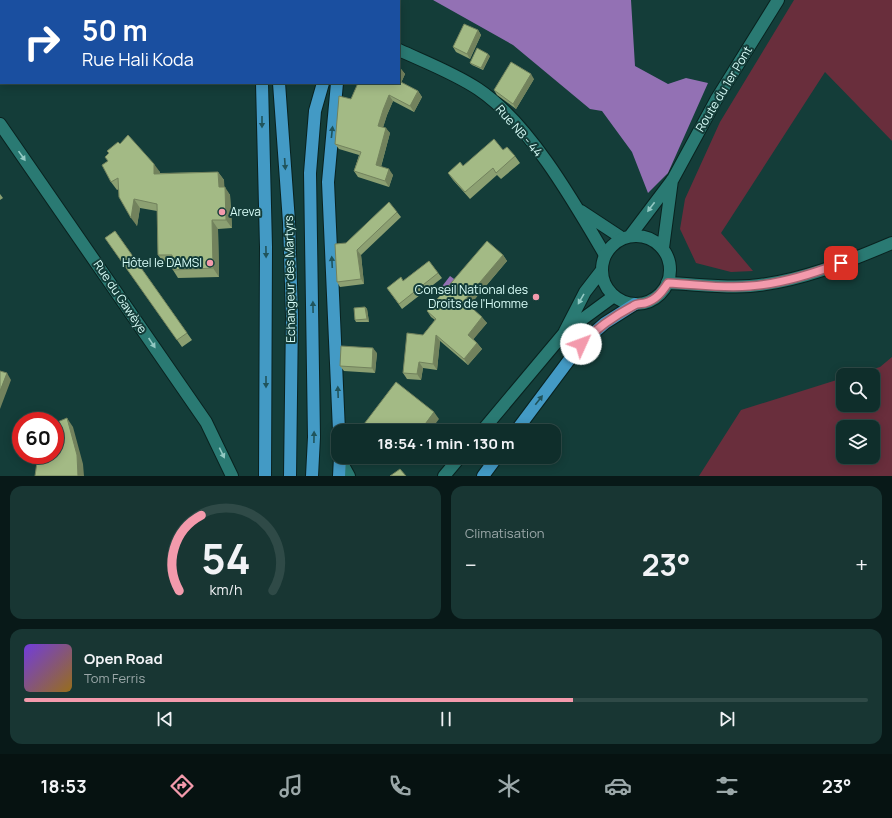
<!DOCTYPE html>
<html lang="fr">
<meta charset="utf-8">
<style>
:root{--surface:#0f2e2b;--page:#183633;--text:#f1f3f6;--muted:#9ba8a9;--line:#2f4a47;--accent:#f39aac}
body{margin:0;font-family:Manrope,sans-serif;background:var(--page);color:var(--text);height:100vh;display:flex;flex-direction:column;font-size:15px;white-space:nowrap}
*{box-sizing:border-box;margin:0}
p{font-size:13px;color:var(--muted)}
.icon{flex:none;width:22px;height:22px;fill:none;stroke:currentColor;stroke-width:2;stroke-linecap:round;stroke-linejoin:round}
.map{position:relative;height:476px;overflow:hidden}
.details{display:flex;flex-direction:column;gap:10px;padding:10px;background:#081918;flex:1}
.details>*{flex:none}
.hud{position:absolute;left:0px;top:0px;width:400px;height:84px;box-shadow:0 2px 10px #0003,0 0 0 1px var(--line);background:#1a4fa0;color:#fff;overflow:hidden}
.tools{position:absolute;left:836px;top:368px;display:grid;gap:8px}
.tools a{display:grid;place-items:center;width:44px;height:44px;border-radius:8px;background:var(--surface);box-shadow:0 2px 10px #0003,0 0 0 1px var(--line);font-size:20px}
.speed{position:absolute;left:12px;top:412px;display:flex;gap:8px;font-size:20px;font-weight:700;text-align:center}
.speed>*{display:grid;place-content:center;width:52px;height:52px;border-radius:50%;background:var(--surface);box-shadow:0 2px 10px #0003,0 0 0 1px var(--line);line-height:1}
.speed .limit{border:6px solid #d22;background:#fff;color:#111}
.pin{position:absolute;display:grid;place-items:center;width:34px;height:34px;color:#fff;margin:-17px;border-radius:8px;box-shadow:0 2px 6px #0006}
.me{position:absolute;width:44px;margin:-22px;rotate:47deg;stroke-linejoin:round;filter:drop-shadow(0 0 3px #0008)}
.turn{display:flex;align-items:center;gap:14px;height:84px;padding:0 16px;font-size:18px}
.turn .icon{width:52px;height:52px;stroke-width:2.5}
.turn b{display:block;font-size:28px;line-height:34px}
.big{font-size:30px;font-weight:700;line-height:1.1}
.details .widget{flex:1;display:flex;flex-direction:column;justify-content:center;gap:6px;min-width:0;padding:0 14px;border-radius:12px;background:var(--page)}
.details .dial{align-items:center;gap:0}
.dial svg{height:104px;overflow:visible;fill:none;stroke:var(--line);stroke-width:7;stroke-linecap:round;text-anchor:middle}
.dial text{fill:var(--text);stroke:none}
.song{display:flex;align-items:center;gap:12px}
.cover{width:48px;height:48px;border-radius:6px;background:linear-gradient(135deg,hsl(260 70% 55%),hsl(40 70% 35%))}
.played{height:4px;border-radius:2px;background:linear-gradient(90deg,var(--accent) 65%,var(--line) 65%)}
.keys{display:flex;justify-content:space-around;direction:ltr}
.heat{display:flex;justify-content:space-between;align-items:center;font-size:22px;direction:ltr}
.details .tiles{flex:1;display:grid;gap:10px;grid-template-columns:1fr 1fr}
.widget:last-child{grid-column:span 2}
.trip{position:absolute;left:331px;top:424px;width:230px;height:40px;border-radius:12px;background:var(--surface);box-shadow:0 2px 10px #0003,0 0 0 1px var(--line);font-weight:700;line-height:40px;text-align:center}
.menu{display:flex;height:64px;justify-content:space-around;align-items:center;background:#061211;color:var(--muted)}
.menu .icon{width:28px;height:28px}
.menu .active{color:var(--accent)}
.menu b{font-size:18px;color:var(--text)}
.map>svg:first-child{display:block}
</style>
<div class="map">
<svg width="892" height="476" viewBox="0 0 892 476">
<rect width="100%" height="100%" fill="#143d39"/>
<!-- green -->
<path fill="#692e3c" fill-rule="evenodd" d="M794 0H892V141L825 72 721 233 753 271 731 272 696 263 680 229 685 199 720 122Z
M892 357V476H699L741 410 843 378V405H873V375H853L880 367ZM843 427H873V457H843Z"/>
<!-- water -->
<path fill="#9371b4" d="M433 0H631L635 66 668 84 686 78 708 83 668 173 648 193 632 152 602 111 590 109 513 45Z
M450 276 461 284 449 296 440 289Z"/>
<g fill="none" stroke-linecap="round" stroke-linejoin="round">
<defs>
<path id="minor" d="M399 50C425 62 454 73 478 89 529 123 574 202 605 255
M581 211 622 238
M667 283C695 284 723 288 750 286 799 282 847 262 892 243"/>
<path id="tertiary" d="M0 124 206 422 232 476
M602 270a34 34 0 1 1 68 0a34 34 0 1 1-68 0Z
M630 236 673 179 716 100 778 0
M663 248 672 180
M565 331 585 292 602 270
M482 431 565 332 614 296
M340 457 343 465 349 476
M444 476 460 457"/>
<path id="primary" d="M268 0V1
M365 1 366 0
M262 83 266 247 265 476
M279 83 289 222 292 316 290 476
M337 83 328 182 339 431
M516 431 581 344 605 323 635 304
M312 476 314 437 310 173 315 111 323 83
M339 476 340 457
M483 476 497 457"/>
</defs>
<!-- minor casing -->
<use href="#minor" stroke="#09221f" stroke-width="14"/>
<!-- tertiary casing -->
<use href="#tertiary" stroke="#09221f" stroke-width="14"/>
<!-- primary casing -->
<use href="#primary" stroke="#09221f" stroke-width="14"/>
<!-- minor -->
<use href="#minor" stroke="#2a7a73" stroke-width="12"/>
<!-- tertiary -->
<use href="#tertiary" stroke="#2a7a73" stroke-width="12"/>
<!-- primary -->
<use href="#primary" stroke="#439ac5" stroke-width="12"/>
</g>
<!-- wall -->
<path fill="#8ca072" d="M0 0H97V1H1V25H0Z
M286 0H337L336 1H287Z
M478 30 481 35 470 59 456 52 453 47Z
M490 56 483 70 472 65 470 63Z
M401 69 405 74 401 83 418 91 422 97 414 112 393 101 387 115 383 127 390 133 381 167 393 175 389 187 358 177 354 171 359 155 339 149 335 144 351 99Z
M534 79 516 109 497 95 494 90Z
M120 144 160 172V173L218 172 224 180V187L230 195 232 228 218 229 219 277 178 278 173 270V263H164L158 255 157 211 140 208 137 226 119 189 117 190 111 182 108 161Z
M503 150 515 156 520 163 501 179 497 175 470 199 453 180 448 173Z
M0 194 3 198 0 200Z
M397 212 401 217 361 255 364 284 340 287 337 282 346 243Z
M115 231 192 340 182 347 105 238Z
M503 255 507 261 469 306 487 323 473 339 477 343 482 349 468 365 440 341 437 370 423 368 421 380 407 379 403 373 423 335 435 320 431 317 427 311Z
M429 261 442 278 402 309 387 288 403 281Z
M365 307 367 309 369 322H356L355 320Z
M377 353 375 373 344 371 340 366Z"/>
<!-- shaded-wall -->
<path fill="#72825d" d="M89 0H97V1H89Z
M329 0H337L336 1H329Z
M478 30 481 35 470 59 467 54Z
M488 54 490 56 483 70 481 68Z
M401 69 405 74 400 85 399 83V73Z
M531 74 534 79 516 109 513 104Z
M418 91 422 97 414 112 410 106Z
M389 95 393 101 387 115 382 131 378 126 383 110Z
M386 128 390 133 380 170 376 165Z
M154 164 160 172 159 182 154 174Z
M389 169 393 175 389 187 385 181Z
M218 172 224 180 225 195 219 187Z
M225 187 230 195 232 228 226 220Z
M134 199 140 208 137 226 131 218Z
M212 220 218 229 219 277 213 268Z
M357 250 361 255 364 284 361 279Z
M503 255 507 261 468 307 464 301Z
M365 307 367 309 369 322 367 319Z
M482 317 487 323 472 341 468 335Z
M436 335 440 341 437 370 433 364Z
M477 343 482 349 468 365 464 359Z
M373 348 377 353 375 373 372 368Z
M419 362 423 368 421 380 417 374Z
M7 373 11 380 0 409V391Z
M434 412 439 419 430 431H420Z
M67 418 73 427 83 464 84 476H78Z"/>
<!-- building -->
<path fill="#a3ba85" stroke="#72825d" d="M0 0H89V1H1V17H0Z
M160 0H178L179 1H157Z
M321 0H329V1H323Z
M464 24 478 30 467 54 453 47Z
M477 48 488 54 481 68 470 63Z
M511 62 531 74 513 104 494 90Z
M399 81 418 91 410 106 389 95 383 110 378 126 386 128 376 165 389 169 385 181 354 171 361 152 335 144 339 96 351 99 358 83H399Z
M128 135 154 164V174L218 172 219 187H225L226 220H212L213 268 173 270 172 255H158L157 204 134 199 131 218 119 197 118 178 111 182 102 165 108 161 105 157 109 153 107 151 118 142 120 144Z
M494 139 503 150 507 147 515 156 496 173 493 168 465 192 448 173 460 162 463 166Z
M389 202 397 212 357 250 361 279 337 282 335 244 346 243Z
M115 231 187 333 177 340 105 238Z
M487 241 503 255 464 301 482 317 468 335 477 343 464 359 436 335 433 364 419 362 417 374 403 373 407 333 423 335 436 319 427 311Z
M429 261 438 273 399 304 387 288 401 277 403 281Z
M365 307 367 319 355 320 354 308Z
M341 346 373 348 372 368 340 366Z
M0 371 7 373 0 391Z
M396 382 434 412 420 431H366L361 428Z
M67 418 77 455 78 476H35L38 455H55V423Z
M400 469 406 476H390Z"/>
<!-- one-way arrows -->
<defs><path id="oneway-solid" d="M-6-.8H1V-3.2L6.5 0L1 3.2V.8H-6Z"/></defs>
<g fill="#20545c">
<use href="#oneway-solid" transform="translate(262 122) rotate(90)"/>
<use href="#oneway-solid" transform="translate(332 132) rotate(-84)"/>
<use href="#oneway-solid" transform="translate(285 164) rotate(86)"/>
<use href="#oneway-solid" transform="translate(266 252) rotate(89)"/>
<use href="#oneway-solid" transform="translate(332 262) rotate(-93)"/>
<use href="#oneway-solid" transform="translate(313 307) rotate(-91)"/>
<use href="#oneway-solid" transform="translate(266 382) rotate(90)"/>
<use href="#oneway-solid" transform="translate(338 392) rotate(-92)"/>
<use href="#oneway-solid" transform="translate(539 400) rotate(-52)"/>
<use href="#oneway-solid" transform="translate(314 437) rotate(-89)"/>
</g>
<g fill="#92c9c3">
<use href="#oneway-solid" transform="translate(22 156) rotate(55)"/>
<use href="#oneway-solid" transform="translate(651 207) rotate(127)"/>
<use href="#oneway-solid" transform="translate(581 299) rotate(120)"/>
<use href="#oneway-solid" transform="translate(152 343) rotate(56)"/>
<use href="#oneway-solid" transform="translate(222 453) rotate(64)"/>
</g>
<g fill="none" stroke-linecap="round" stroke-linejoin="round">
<defs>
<path id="route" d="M581 344C596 329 614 316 633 306 637 303 641 304 645 303 656 300 662 292 668 283 695 284 723 289 750 286 781 284 812 274 841 263"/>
</defs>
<!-- route casing -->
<use href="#route" stroke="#9e6470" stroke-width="10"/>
<!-- route -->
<use href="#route" stroke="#f39aac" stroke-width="7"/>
</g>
<!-- markers -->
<g fill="#f39aac" stroke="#143d39" stroke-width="1.5">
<circle cx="222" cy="212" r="4"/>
<circle cx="210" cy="263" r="4"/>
<circle cx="536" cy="297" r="4"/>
</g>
<g text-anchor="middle" stroke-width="4" stroke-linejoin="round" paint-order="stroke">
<!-- street labels -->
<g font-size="12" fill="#d8fdf8" stroke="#143d39">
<text transform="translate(724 89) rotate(-59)" y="4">Route du 1er Pont</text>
<text transform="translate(519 131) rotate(49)" y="4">Rue NB - 44</text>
<text transform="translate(290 279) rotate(-91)" y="4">Echangeur des Martyrs</text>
<text transform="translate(120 297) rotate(56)" y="4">Rue du Gawèye</text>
</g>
<!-- poi labels -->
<g font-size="12" fill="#d8fdf8" stroke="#143d39" text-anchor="end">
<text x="230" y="216" text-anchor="start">Areva</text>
<text x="202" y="267">Hôtel le DAMSI</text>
<text x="528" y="294">Conseil National des<tspan x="528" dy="14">Droits de l'Homme</tspan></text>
</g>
</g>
</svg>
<div class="tools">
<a><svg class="icon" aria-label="search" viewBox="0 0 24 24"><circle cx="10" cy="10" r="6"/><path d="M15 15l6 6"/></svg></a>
<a><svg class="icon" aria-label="layers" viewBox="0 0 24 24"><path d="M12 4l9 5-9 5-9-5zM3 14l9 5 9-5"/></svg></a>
</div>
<div class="speed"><div class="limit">60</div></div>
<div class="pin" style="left:841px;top:263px;background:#d93025"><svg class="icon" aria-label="arrive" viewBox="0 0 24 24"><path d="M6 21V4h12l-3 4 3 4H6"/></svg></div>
<svg class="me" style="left:581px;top:344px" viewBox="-20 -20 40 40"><circle r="19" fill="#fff"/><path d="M0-13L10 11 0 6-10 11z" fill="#f39aac"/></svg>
<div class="trip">18:54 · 1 min · 130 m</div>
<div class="hud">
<div class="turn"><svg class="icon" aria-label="right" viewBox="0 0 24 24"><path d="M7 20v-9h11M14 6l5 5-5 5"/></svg><div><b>50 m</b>Rue Hali Koda</div></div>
</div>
</div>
<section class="details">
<div class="tiles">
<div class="widget dial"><svg viewBox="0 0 100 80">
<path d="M14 69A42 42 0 1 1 86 69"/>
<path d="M14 69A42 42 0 0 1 31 11" stroke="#f39aac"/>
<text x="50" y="56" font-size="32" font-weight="700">54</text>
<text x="50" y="72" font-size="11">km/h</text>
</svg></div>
<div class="widget"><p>Climatisation</p>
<div class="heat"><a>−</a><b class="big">23°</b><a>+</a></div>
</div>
<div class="widget">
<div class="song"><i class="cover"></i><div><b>Open Road</b><p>Tom Ferris</p></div></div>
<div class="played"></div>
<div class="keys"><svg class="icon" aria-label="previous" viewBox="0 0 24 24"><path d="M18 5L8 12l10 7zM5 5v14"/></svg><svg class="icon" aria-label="pause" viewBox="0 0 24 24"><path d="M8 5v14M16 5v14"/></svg><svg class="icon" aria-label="next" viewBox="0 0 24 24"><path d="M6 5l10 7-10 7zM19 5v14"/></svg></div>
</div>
</div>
</section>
<nav class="menu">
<b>18:53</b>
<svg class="icon active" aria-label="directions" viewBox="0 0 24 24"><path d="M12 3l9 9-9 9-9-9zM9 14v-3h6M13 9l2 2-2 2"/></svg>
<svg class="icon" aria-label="music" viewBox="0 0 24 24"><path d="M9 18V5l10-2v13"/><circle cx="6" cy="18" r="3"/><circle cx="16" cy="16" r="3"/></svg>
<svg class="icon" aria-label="phone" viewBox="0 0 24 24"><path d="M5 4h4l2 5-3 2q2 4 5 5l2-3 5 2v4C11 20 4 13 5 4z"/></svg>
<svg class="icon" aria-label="climate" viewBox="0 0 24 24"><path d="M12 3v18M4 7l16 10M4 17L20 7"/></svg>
<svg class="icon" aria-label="car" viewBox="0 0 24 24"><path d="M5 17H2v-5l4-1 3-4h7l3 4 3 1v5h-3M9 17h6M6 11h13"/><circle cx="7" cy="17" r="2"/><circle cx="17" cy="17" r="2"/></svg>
<svg class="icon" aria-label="filters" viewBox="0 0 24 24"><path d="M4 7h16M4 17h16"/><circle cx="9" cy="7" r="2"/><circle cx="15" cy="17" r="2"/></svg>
<b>23°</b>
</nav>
